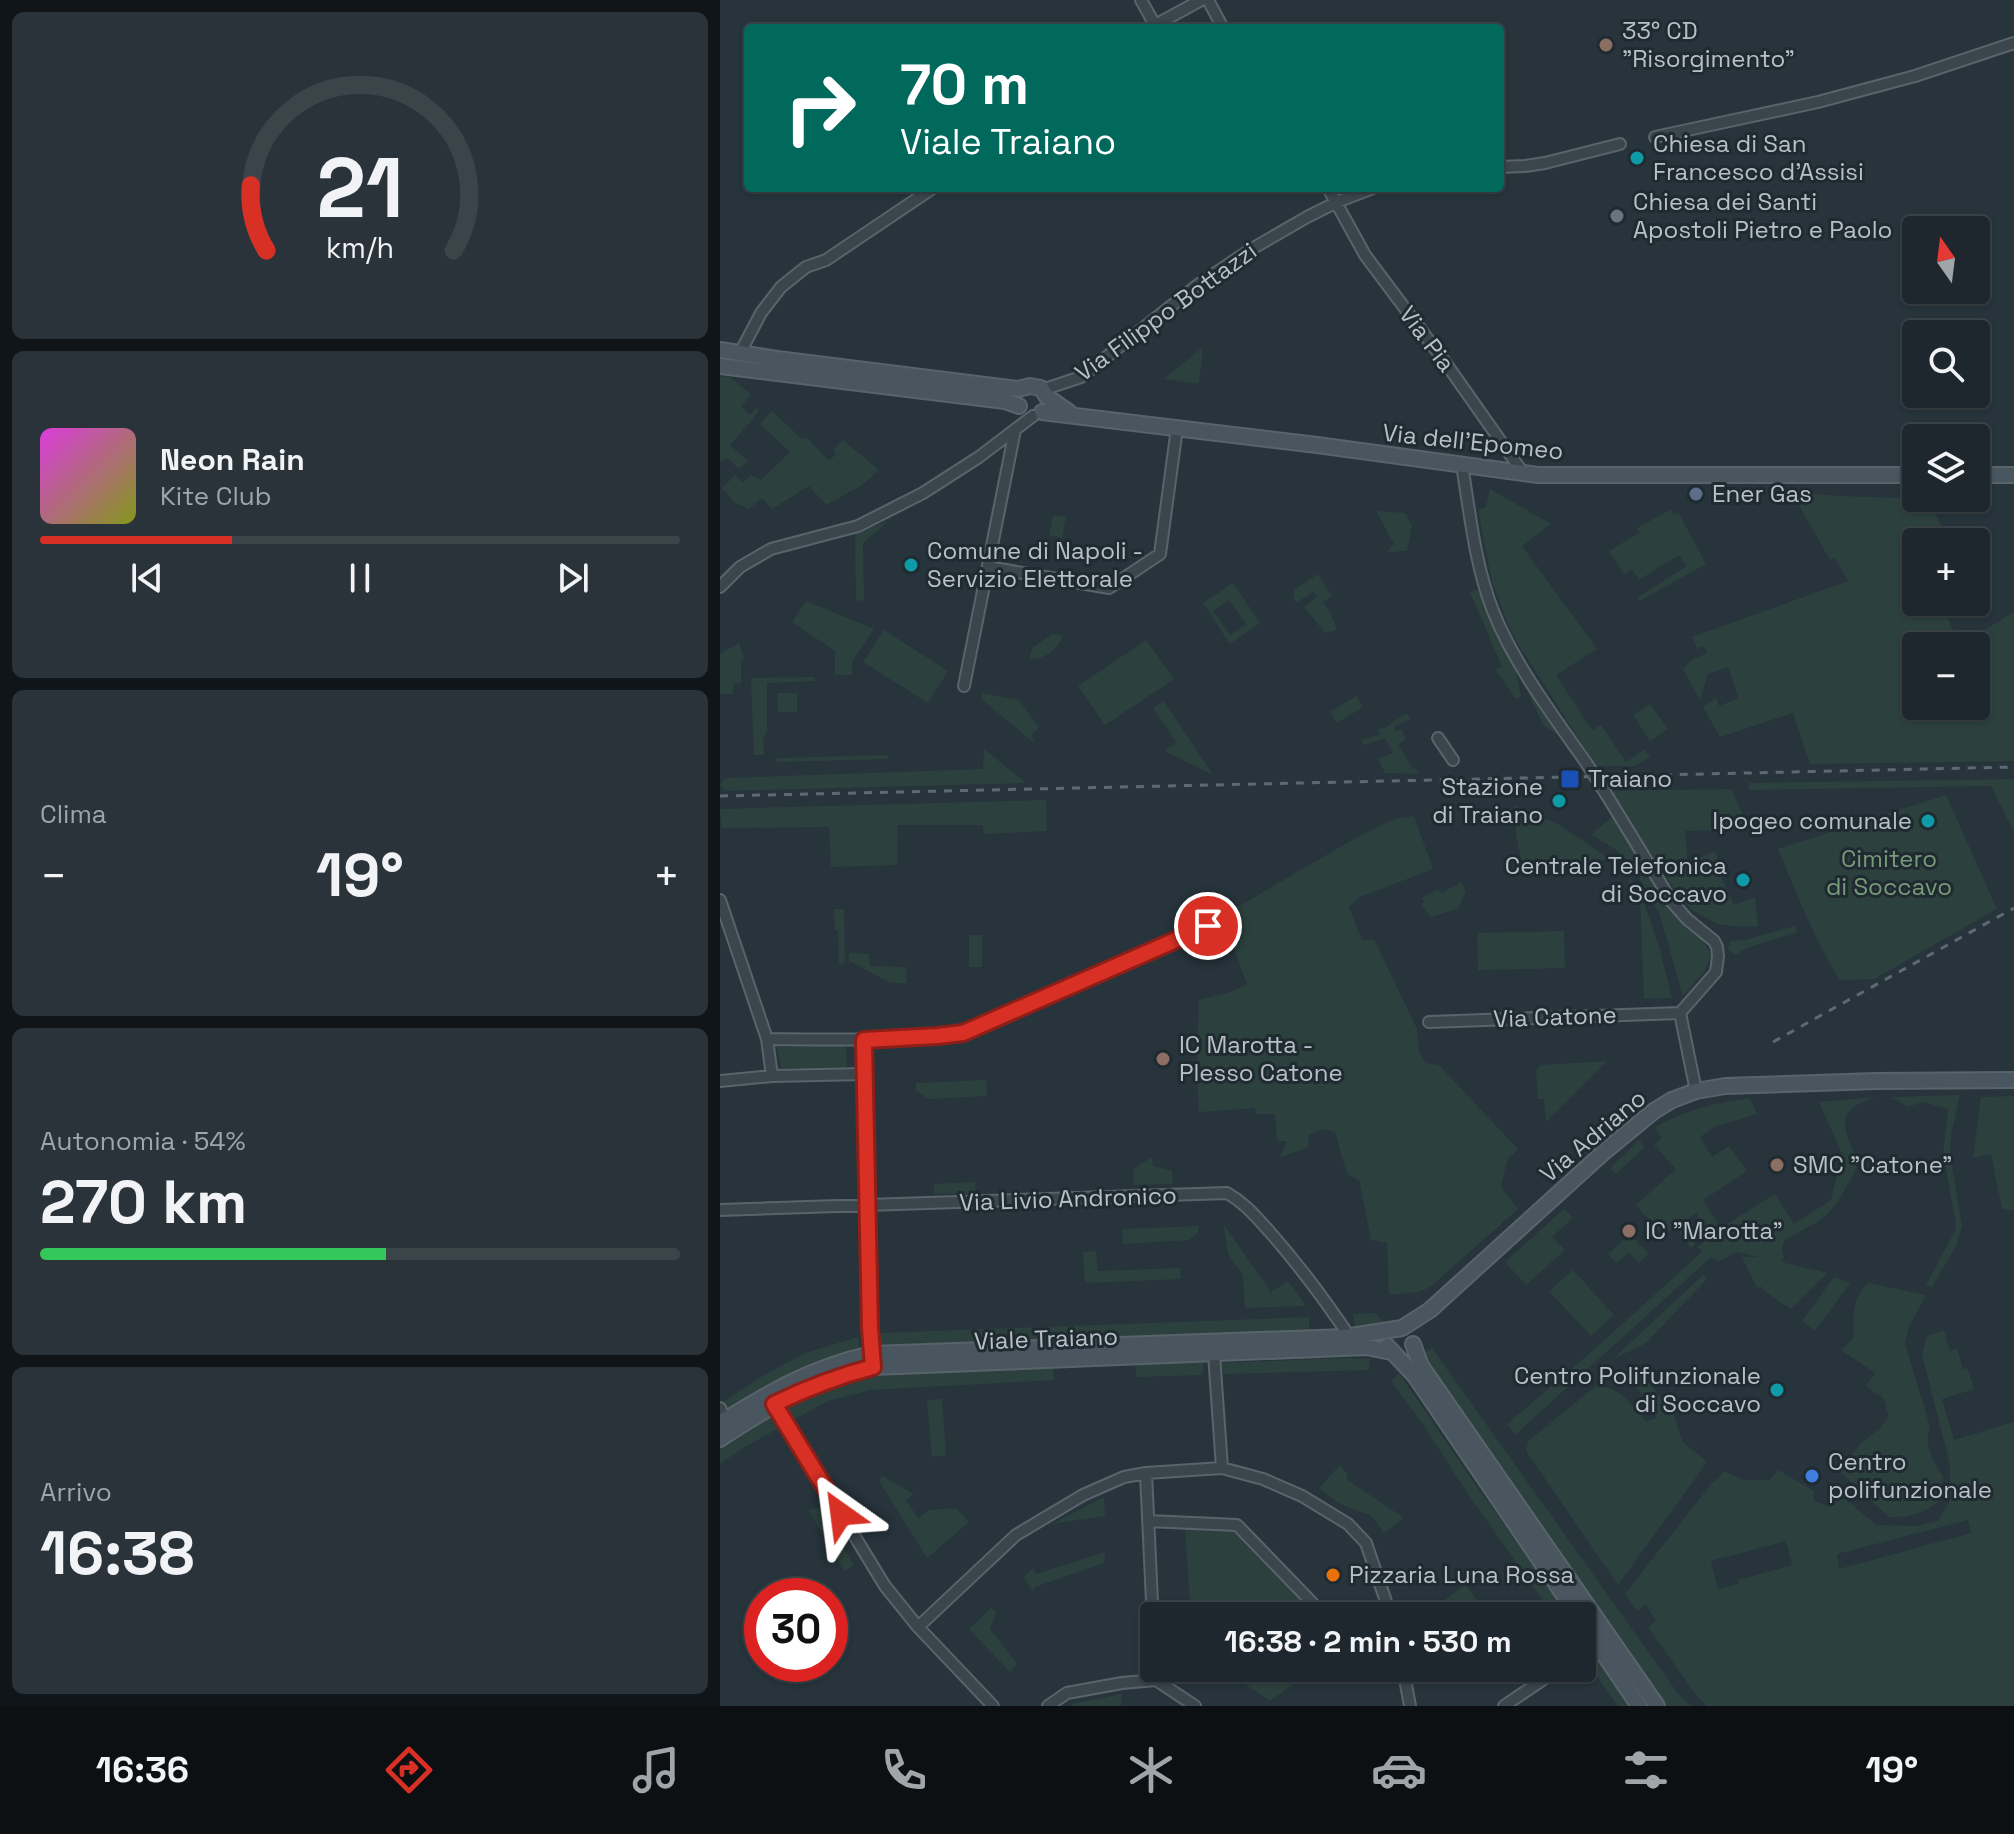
<!DOCTYPE html>
<html lang="it">
<meta charset="utf-8">
<style>
:root{--surface:#1d272d;--page:#2a3339;--text:#f1f3f6;--muted:#a0a5aa;--line:#3b4449;--accent:#d93025}
body{margin:0;font-family:"Space Grotesk",sans-serif;background:var(--page);color:var(--text);height:100vh;display:flex;flex-direction:column;font-size:30px;white-space:nowrap}
*{box-sizing:border-box;margin:0}
p{font-size:26px;color:var(--muted)}
.icon{flex:none;width:44px;height:44px;fill:none;stroke:currentColor;stroke-width:2;stroke-linecap:round;stroke-linejoin:round}
.map{position:relative;flex:1;overflow:hidden}
.details{display:flex;flex-direction:column;gap:12px;padding:12px;background:#101519;width:720px}
.details>*{flex:none}
.hud{position:absolute;left:24px;top:24px;width:760px;height:168px;border-radius:8px;box-shadow:0 2px 6px #0004,0 0 0 2px var(--line);background:#00695c;color:#fff;overflow:hidden}
.needle{width:52px;rotate:346deg}
.tools{position:absolute;left:1182px;top:216px;display:grid;gap:16px}
.tools a{display:grid;place-items:center;width:88px;height:88px;border-radius:8px;background:var(--surface);box-shadow:0 2px 6px #0004,0 0 0 2px var(--line);font-size:40px}
.speed{position:absolute;left:24px;top:1578px;display:flex;gap:16px;font-size:40px;font-weight:700;text-align:center}
.speed>*{display:grid;place-content:center;width:104px;height:104px;border-radius:50%;background:var(--surface);box-shadow:0 2px 6px #0004,0 0 0 2px var(--line);line-height:1}
.speed .limit{border:12px solid #d22;background:#fff;color:#111}
.pin{position:absolute;display:grid;place-items:center;width:68px;height:68px;color:#fff;margin:-34px;border:4px solid #fff;border-radius:50%;box-shadow:0 2px 8px #0007}
.me{position:absolute;width:88px;margin:-44px;rotate:329deg;stroke-linejoin:round;filter:drop-shadow(0 0 6px #0008)}
.turn{display:flex;align-items:center;gap:28px;height:168px;padding:0 24px;font-size:36px}
.turn .icon{width:104px;height:104px;stroke-width:2.5}
.turn b{display:block;font-size:56px;line-height:68px}
.big{font-size:60px;font-weight:700;line-height:1.1}
.details .card{flex:1;display:flex;flex-direction:column;justify-content:center;gap:12px;min-width:0;padding:0 28px;border-radius:12px;background:var(--page)}
.details .dial{align-items:center;gap:0}
.dial svg{height:208px;overflow:visible;fill:none;stroke:var(--line);stroke-width:7;stroke-linecap:round;text-anchor:middle}
.dial text{fill:var(--text);stroke:none}
.song{display:flex;align-items:center;gap:24px}
.cover{width:96px;height:96px;border-radius:12px;background:linear-gradient(135deg,hsl(300 70% 55%),hsl(70 70% 35%))}
.played{height:8px;border-radius:4px;background:linear-gradient(90deg,var(--accent) 30%,var(--line) 30%)}
.keys{display:flex;justify-content:space-around;direction:ltr}
.heat{display:flex;justify-content:space-between;align-items:center;font-size:44px;direction:ltr}
.charge{height:12px;border-radius:6px;background:linear-gradient(90deg,#34c759 54%,var(--line) 0)}
.trip{position:absolute;left:420px;top:1602px;width:456px;height:80px;border-radius:8px;background:var(--surface);box-shadow:0 2px 6px #0004,0 0 0 2px var(--line);font-weight:700;line-height:80px;text-align:center}
.menu{display:flex;height:128px;justify-content:space-around;align-items:center;background:#0c1012;color:var(--muted)}
.menu .icon{width:56px;height:56px}
.menu .current{color:var(--accent)}
.menu b{font-size:36px;color:var(--text)}
main{display:flex;flex:1;min-height:0}
.map>svg:first-child{display:block}
</style>
<main>
<section class="details">
<div class="card dial"><svg viewBox="0 0 100 80">
<path d="M14 69A42 42 0 1 1 86 69"/>
<path d="M14 69A42 42 0 0 1 8 44" stroke="#d93025"/>
<text x="50" y="56" font-size="32" font-weight="700">21</text>
<text x="50" y="72" font-size="11">km/h</text>
</svg></div>
<div class="card">
<div class="song"><i class="cover"></i><div><b>Neon Rain</b><p>Kite Club</p></div></div>
<div class="played"></div>
<div class="keys"><svg class="icon" aria-label="previous" viewBox="0 0 24 24"><path d="M18 5L8 12l10 7zM5 5v14"/></svg><svg class="icon" aria-label="pause" viewBox="0 0 24 24"><path d="M8 5v14M16 5v14"/></svg><svg class="icon" aria-label="next" viewBox="0 0 24 24"><path d="M6 5l10 7-10 7zM19 5v14"/></svg></div>
</div>
<div class="card"><p>Clima</p>
<div class="heat"><a>−</a><b class="big">19°</b><a>+</a></div>
</div>
<div class="card"><p>Autonomia · 54%</p><b class="big">270 km</b><div class="charge"></div></div>
<div class="card"><p>Arrivo</p><b class="big">16:38</b></div>
</section>
<div class="map">
<svg width="1294" height="1706" viewBox="0 0 1294 1706">
<rect width="100%" height="100%" fill="#27343c"/>
<!-- green -->
<path fill="#2c413d" fill-rule="evenodd" d="M483 346 479 384 444 379 483 347Z
M0 376 10 377 31 394 21 407 30 415 36 408 39 410 31 421 10 445 28 461 19 469 7 458 2 462 0 460Z
M52 411 82 439 86 437 109 461 116 454 113 450 123 440 159 470 142 485 106 505 89 486 52 509 42 498 29 509 15 503 2 488 15 475 23 483 31 475 41 480 70 452 40 424Z
M770 489 831 524 802 546 877 649 836 675 872 730 881 725 906 762 925 749 930 757 915 766H876L797 642 789 626 772 582 758 510 766 507Z
M1071 492 1121 496 1207 499 1230 542H1196V602H1223L1238 646H1196V706H1256V646H1239L1294 612V761L1090 764 1073 713 1000 737 983 707 996 698 999 706 1019 698 1008 667 988 674 980 700 963 669 971 660 987 653 984 646 977 648 972 637 1128 581 1115 558 1110 560Z
M951 509 953 515 958 512 986 564 920 601 918 597 967 566 959 555 919 580 912 569 904 574 889 551 919 533 917 528Z
M656 511 685 513 692 525 687 551 667 552 674 544Z
M333 515 346 517 342 538 329 535Z
M168 521 143 543 144 601 136 600 135 534Z
M598 574 612 596 603 602 611 614 617 630 605 633 584 607 597 597 593 592 579 601H574V590Z
M513 583 540 623 510 644 483 603ZM509 600 526 624 510 635 493 611Z
M763 589 793 655 801 696 796 699 775 669 782 667 750 592Z
M86 601 154 629 132 662V675H115V651L72 622Z
M164 630 228 671 208 703 143 662Z
M332 634 343 635C339 649 324 660 309 659L312 648Z
M426 640 454 679 385 725 358 686Z
M19 643 24 660H21V683L13 684V694H0V654Z
M95 677V681L47 683V732L43 737 44 755H34L31 678Z
M807 679 845 740 823 725 805 686Z
M57 693H77V712H58Z
M262 693 299 700 319 727 311 736 316 744 261 699Z
M636 696 643 707 617 723 610 712Z
M444 701 493 775 444 751 456 742 433 708Z
M930 704 948 729 930 741 913 715Z
M687 713 690 719 674 727 676 731 682 729 686 739 678 744 693 769 696 768 699 774 665 773 658 759 673 753 665 738 644 745 641 740 660 735 657 729 664 728Z
M264 749 306 783 5 791 0 785 5 778 263 769Z
M168 755V759L57 762 56 758Z
M1294 779V832L1271 786 1029 790V783Z
M1011 789 1030 830 965 831 968 863 995 851 1002 868 998 870 1014 905 1035 897 1038 926 1021 927 997 924 972 910 958 895 891 791Z
M1226 795 1277 909 1154 979 1120 980C1094 939 1077 894 1058 849Z
M326 800 327 831 264 834 262 825H178L177 865 111 867 109 827 2 828 0 811V809Z
M795 806 840 825 891 860 802 863 796 834Z
M694 816 713 869 640 897 629 907 642 940 654 939 697 1029 699 1051 705 1063 719 1065 798 1149 787 1160 781 1187 798 1209 710 1287 699 1292 669 1295 667 1243 651 1240 639 1180 627 1174 615 1132 602 1129 589 1135 588 1148 560 1157 567 1141H557L555 1114H536L535 1108 479 1112 477 1068 479 1000 511 992 527 984 502 916 639 836 675 819Z
M893 816 958 920 984 941 991 956 984 972 963 996 939 913 912 865 895 849 871 835Z
M910 877C933 916 941 954 952 998L924 999 920 896 908 890Z
M741 882 746 891 738 909 711 917 701 904 704 902 702 898 718 889 722 893Z
M114 909H124L125 963 119 964 118 930H115Z
M1075 926 1077 932 1027 948 1015 955 1008 949 1010 941 1025 940Z
M844 931 845 968 758 970 757 933Z
M249 935H262V967H249Z
M129 953 149 954 150 966 186 967 187 983H171L129 961Z
M126 1046 127 1067 61 1068 57 1047Z
M887 1061 826 1122 824 1099H818L816 1070 821 1065Z
M266 1080 267 1096 209 1099 196 1091V1083Z
M1240 1095 1231 1134 1230 1154 1242 1226 1236 1246 1212 1287 1206 1285 1235 1231 1236 1224 1223 1154 1228 1110 1226 1108 1202 1102 1188 1107 1171 1097Z
M1294 1096V1210L1282 1209 1271 1154 1253 1158 1261 1097Z
M1156 1097C1123 1108 1119 1118 1132 1148 1135 1154 1138 1159 1136 1166 1135 1174 1129 1182 1125 1189 1107 1223 1094 1222 1064 1241L1062 1249 1064 1258 1061 1262 1107 1273 1071 1309 1050 1295 1040 1286 1038 1289 1022 1257H1038L1017 1252 998 1262 991 1257 795 1435 787 1424 869 1354 972 1261 982 1251 977 1247 992 1236 976 1213 961 1224 975 1244 971 1248 955 1226 943 1236 916 1205 956 1169 934 1145 942 1138 934 1128C967 1109 993 1104 1030 1098L1037 1114 996 1126 980 1137 992 1157 1009 1146 1027 1171 983 1200 1001 1228 1055 1194 1074 1224 1111 1200 1122 1154 1099 1102Z
M919 1140 925 1147 896 1174 890 1168Z
M432 1157 433 1166 452 1171 453 1184 414 1185 413 1169Z
M255 1182 256 1193 214 1194V1184Z
M844 1209 853 1218 832 1237 845 1250 806 1285 785 1262Z
M504 1225 551 1292 568 1281 586 1306 525 1308 523 1275 508 1254Z
M479 1226 478 1233 469 1240 403 1244 402 1229Z
M910 1234 929 1254 919 1263 909 1253 896 1263 888 1254Z
M376 1251 378 1271 460 1268 461 1279 365 1283 363 1252Z
M853 1270 894 1315 871 1336 829 1291Z
M983 1275 987 1279 926 1343 893 1359Z
M1114 1277 1130 1283 1095 1331 1082 1321Z
M1148 1283 1206 1295 1188 1329 1185 1344 1210 1427C1203 1442 1213 1464 1223 1476L1218 1502C1201 1515 1190 1517 1169 1517L1119 1471 1140 1444 1161 1427 1167 1419 1168 1415 1164 1399 1146 1386 1155 1373 1121 1350 1134 1338C1133 1319 1132 1297 1148 1283Z
M655 1313 666 1325 635 1329 633 1314Z
M589 1317V1331L161 1345 160 1333Z
M1224 1330 1230 1351 1237 1349 1243 1369 1247 1368 1254 1389 1222 1399 1234 1440 1294 1422V1706H987L976 1695 928 1627 936 1621 926 1605 917 1611 905 1594 991 1484 1005 1471 1023 1480H1050L1058 1470 1094 1491V1501L1108 1506 1115 1500V1493L1121 1495 1156 1525 1196 1526 1218 1521 1230 1501V1464L1202 1354 1207 1336ZM1248 1520 1251 1533 1119 1569 1117 1554ZM1066 1541 1072 1565 1018 1580 1019 1584 998 1589 991 1561Z
M138 1337 140 1348 89 1364 45 1387 8 1410 3 1402 41 1377 85 1353Z
M712 1348 959 1695 971 1706H947L701 1355Z
M624 1358 650 1359 649 1370 503 1374 502 1363Z
M483 1362V1375L416 1377V1365Z
M333 1367 334 1380 151 1390 108 1401 73 1420 67 1408C94 1394 118 1382 148 1375Z
M918 1368 954 1416 962 1441 987 1462 898 1585 806 1451 808 1441 876 1386C898 1386 913 1405 926 1421L936 1418 930 1404 900 1369Z
M679 1373 757 1487 851 1616H834L748 1494 704 1426 671 1381Z
M222 1399 226 1455 212 1457 207 1400Z
M50 1417 57 1429 21 1449 0 1464V1446Z
M621 1464 623 1470 628 1473 626 1479 684 1518 663 1533C651 1508 642 1515 621 1504 613 1500 606 1493 599 1488Z
M162 1476 194 1494 186 1500 198 1518 209 1510 236 1508 249 1522 207 1558 159 1481Z
M384 1497 385 1516 332 1524Z
M99 1506 134 1565 124 1571 89 1511Z
M465 1529H509L523 1537 553 1572 596 1616H471Z
M385 1552 384 1563 315 1587 313 1591 303 1578 313 1568 316 1574Z
M745 1585H746L768 1616H728L719 1604Z
M271 1608 276 1613 270 1629 297 1664 290 1672 249 1629Z
M878 1657 912 1706H898L868 1664Z
M501 1668H596L550 1701Z
M402 1694 401 1706H352L351 1704Z"/>
<g fill="none" stroke-linecap="round" stroke-linejoin="round">
<defs>
<path id="street" d="M421 0 435 25
M488 0 503 28
M430 28 481 0
M935 137 1098 102 1195 76 1294 43
M780 167 805 166 825 163 900 144
M608 188 645 255 725 362 803 473
M20 353 41 313 61 287 86 267 106 260 213 188
M322 390 361 377 479 284 530 250 587 217 617 202 653 188
M742 465C750 514 755 565 773 611 794 664 834 717 867 764
M268 567 389 588 440 554 457 428
M0 587 20 567 51 549 138 526 203 493 259 457 313 416
M244 686 295 430
M718 738 733 760
M886 794 952 902 967 919 994 941 997 947 998 956 996 972 960 1013 976 1091
M0 900 47 1039 52 1076
M709 1022 960 1013
M47 1039C112 1040 178 1041 243 1033L488 926
M144 1040 151 1354
M0 1081 52 1076 144 1074
M0 1210 507 1193C525 1203 536 1217 549 1231 578 1264 605 1300 629 1336
M494 1354 502 1468
M54 1404 165 1586 198 1627 273 1706
M0 1408 5 1420
M426 1473 434 1645
M428 1521 517 1525 605 1616
M198 1627 296 1535 363 1495 404 1477 426 1473 502 1468 543 1479 582 1496 628 1524 646 1543 671 1616
M862 1653 876 1643
M435 1668 436 1680
M683 1668 690 1706
M328 1706 347 1693 402 1683 436 1680 475 1706
M784 1706 840 1668"/>
<path id="secondary" d="M0 350 57 359 298 389 310 386 321 388 327 397 349 412
M0 366 285 401 299 406
M322 412 597 445 818 475H1196
M1256 475H1294
M693 1344 701 1366 937 1706
M667 1346 695 1376 858 1616
M0 1423C52 1391 90 1368 151 1354L625 1337 682 1328 710 1310 884 1152 934 1111 952 1100 976 1091 1005 1086 1156 1081 1294 1080
M0 1439C53 1404 91 1382 153 1367L647 1347 671 1352
M862 1622 919 1706"/>
</defs>
<!-- street casing -->
<use href="#street" stroke="#59636a" stroke-width="14"/>
<!-- secondary casing -->
<use href="#secondary" stroke="#59636a" stroke-width="18"/>
<!-- street -->
<use href="#street" stroke="#3b454c" stroke-width="10"/>
<!-- secondary -->
<use href="#secondary" stroke="#49555f" stroke-width="14"/>
<!-- rail -->
<path stroke="#5d6a73" stroke-width="3" stroke-dasharray="8 8" stroke-linecap="butt" d="M0 796 1294 767
M1053 1042 1294 908"/>
<defs>
<path id="street-bridge" d="M867 764 886 794"/>
</defs>
<!-- street-bridge casing -->
<use href="#street-bridge" stroke="#59636a" stroke-width="14" stroke-linecap="butt"/>
<!-- street-bridge -->
<use href="#street-bridge" stroke="#3b454c" stroke-width="10"/>
</g>
<g fill="none" stroke-linecap="round" stroke-linejoin="round">
<defs>
<path id="route" d="M121 1514 54 1404C87 1388 118 1376 153 1367L150 1328 144 1040 217 1036 243 1033 488 926"/>
</defs>
<!-- route casing -->
<use href="#route" stroke="#8d1f18" stroke-width="20"/>
<!-- route -->
<use href="#route" stroke="#d93025" stroke-width="14"/>
</g>
<!-- markers -->
<g fill="#8d6e63" stroke="#202a31" stroke-width="3">
<circle cx="886" cy="45" r="8"/>
<circle cx="443" cy="1059" r="8"/>
<circle cx="1057" cy="1165" r="8"/>
<circle cx="909" cy="1231" r="8"/>
</g>
<g fill="#0f9aa8" stroke="#202a31" stroke-width="3">
<circle cx="917" cy="158" r="8"/>
<circle cx="191" cy="565" r="8"/>
<circle cx="839" cy="801" r="8"/>
<circle cx="1208" cy="821" r="8"/>
<circle cx="1023" cy="880" r="8"/>
<circle cx="1057" cy="1390" r="8"/>
</g>
<circle fill="#6b7280" stroke="#202a31" stroke-width="3" cx="897" cy="216" r="8"/>
<circle fill="#5c6f8a" stroke="#202a31" stroke-width="3" cx="976" cy="494" r="8"/>
<rect fill="#1a4fb4" stroke="#202a31" stroke-width="3" x="840" y="769" width="20" height="20" rx="4"/>
<circle fill="#3f7fe0" stroke="#202a31" stroke-width="3" cx="1092" cy="1476" r="8"/>
<circle fill="#e8710a" stroke="#202a31" stroke-width="3" cx="613" cy="1575" r="8"/>
<g text-anchor="middle" stroke-width="6" stroke-linejoin="round" paint-order="stroke">
<!-- poi labels -->
<g font-size="24" fill="#b7c0c7" stroke="#202a31" text-anchor="start">
<text x="902" y="39">33° CD<tspan x="902" dy="28">"Risorgimento"</tspan></text>
<text x="933" y="152">Chiesa di San<tspan x="933" dy="28">Francesco d'Assisi</tspan></text>
<text x="913" y="210">Chiesa dei Santi<tspan x="913" dy="28">Apostoli Pietro e Paolo</tspan></text>
<text x="992" y="502">Ener Gas</text>
<text x="207" y="559">Comune di Napoli -<tspan x="207" dy="28">Servizio Elettorale</tspan></text>
<text x="868" y="787">Traiano</text>
<text x="823" y="795" text-anchor="end">Stazione<tspan x="823" dy="28">di Traiano</tspan></text>
<text x="1192" y="829" text-anchor="end">Ipogeo comunale</text>
<text x="1007" y="874" text-anchor="end">Centrale Telefonica<tspan x="1007" dy="28">di Soccavo</tspan></text>
<text x="459" y="1053">IC Marotta -<tspan x="459" dy="28">Plesso Catone</tspan></text>
<text x="1073" y="1173">SMC "Catone"</text>
<text x="925" y="1239">IC "Marotta"</text>
<text x="1041" y="1384" text-anchor="end">Centro Polifunzionale<tspan x="1041" dy="28">di Soccavo</tspan></text>
<text x="1108" y="1470">Centro<tspan x="1108" dy="28">polifunzionale</tspan></text>
<text x="629" y="1583">Pizzaria Luna Rossa</text>
</g>
<!-- street labels -->
<g font-size="24" fill="#b7c0c7" stroke="#202a31">
<text transform="translate(446 312) rotate(-36)" y="8">Via Filippo Bottazzi</text>
<text transform="translate(707 339) rotate(53)" y="8">Via Pia</text>
<text transform="translate(753 442) rotate(6)" y="8">Via dell'Epomeo</text>
<text transform="translate(835 1017) rotate(-2)" y="8">Via Catone</text>
<text transform="translate(873 1136) rotate(-40)" y="8">Via Adriano</text>
<text transform="translate(348 1199) rotate(-2)" y="8">Via Livio Andronico</text>
<text transform="translate(326 1339) rotate(-2)" y="8">Viale Traiano</text>
</g>
<!-- park labels -->
<g font-size="24" fill="#779a79" stroke="#202a31">
<text x="1169" y="867">Cimitero<tspan x="1169" dy="28">di Soccavo</tspan></text>
</g>
</g>
</svg>
<div class="tools">
<a><svg class="needle" viewBox="-14 -14 28 28"><path d="M0-13l5 13h-10z" fill="#e53935"/><path d="M0 13l5-13h-10z" fill="#a0a5aa"/></svg></a>
<a><svg class="icon" aria-label="search" viewBox="0 0 24 24"><circle cx="10" cy="10" r="6"/><path d="M15 15l6 6"/></svg></a>
<a><svg class="icon" aria-label="layers" viewBox="0 0 24 24"><path d="M12 4l9 5-9 5-9-5zM3 14l9 5 9-5"/></svg></a>
<a>+</a>
<a>−</a>
</div>
<div class="speed"><div class="limit">30</div></div>
<div class="pin" style="left:488px;top:926px;background:#d93025"><svg class="icon" aria-label="arrive" viewBox="0 0 24 24"><path d="M6 21V4h12l-3 4 3 4H6"/></svg></div>
<svg class="me" style="left:121px;top:1514px" viewBox="-20 -20 40 40"><path d="M0-17L14 15 0 8-14 15z" fill="#d93025" stroke="#fff" stroke-width="4"/></svg>
<div class="trip">16:38 · 2 min · 530 m</div>
<div class="hud">
<div class="turn"><svg class="icon" aria-label="right" viewBox="0 0 24 24"><path d="M7 20v-9h11M14 6l5 5-5 5"/></svg><div><b>70 m</b>Viale Traiano</div></div>
</div>
</div>
</main>
<nav class="menu">
<b>16:36</b>
<svg class="icon current" aria-label="directions" viewBox="0 0 24 24"><path d="M12 3l9 9-9 9-9-9zM9 14v-3h6M13 9l2 2-2 2"/></svg>
<svg class="icon" aria-label="music" viewBox="0 0 24 24"><path d="M9 18V5l10-2v13"/><circle cx="6" cy="18" r="3"/><circle cx="16" cy="16" r="3"/></svg>
<svg class="icon" aria-label="phone" viewBox="0 0 24 24"><path d="M5 4h4l2 5-3 2q2 4 5 5l2-3 5 2v4C11 20 4 13 5 4z"/></svg>
<svg class="icon" aria-label="climate" viewBox="0 0 24 24"><path d="M12 3v18M4 7l16 10M4 17L20 7"/></svg>
<svg class="icon" aria-label="car" viewBox="0 0 24 24"><path d="M5 17H2v-5l4-1 3-4h7l3 4 3 1v5h-3M9 17h6M6 11h13"/><circle cx="7" cy="17" r="2"/><circle cx="17" cy="17" r="2"/></svg>
<svg class="icon" aria-label="filters" viewBox="0 0 24 24"><path d="M4 7h16M4 17h16"/><circle cx="9" cy="7" r="2"/><circle cx="15" cy="17" r="2"/></svg>
<b>19°</b>
</nav>
